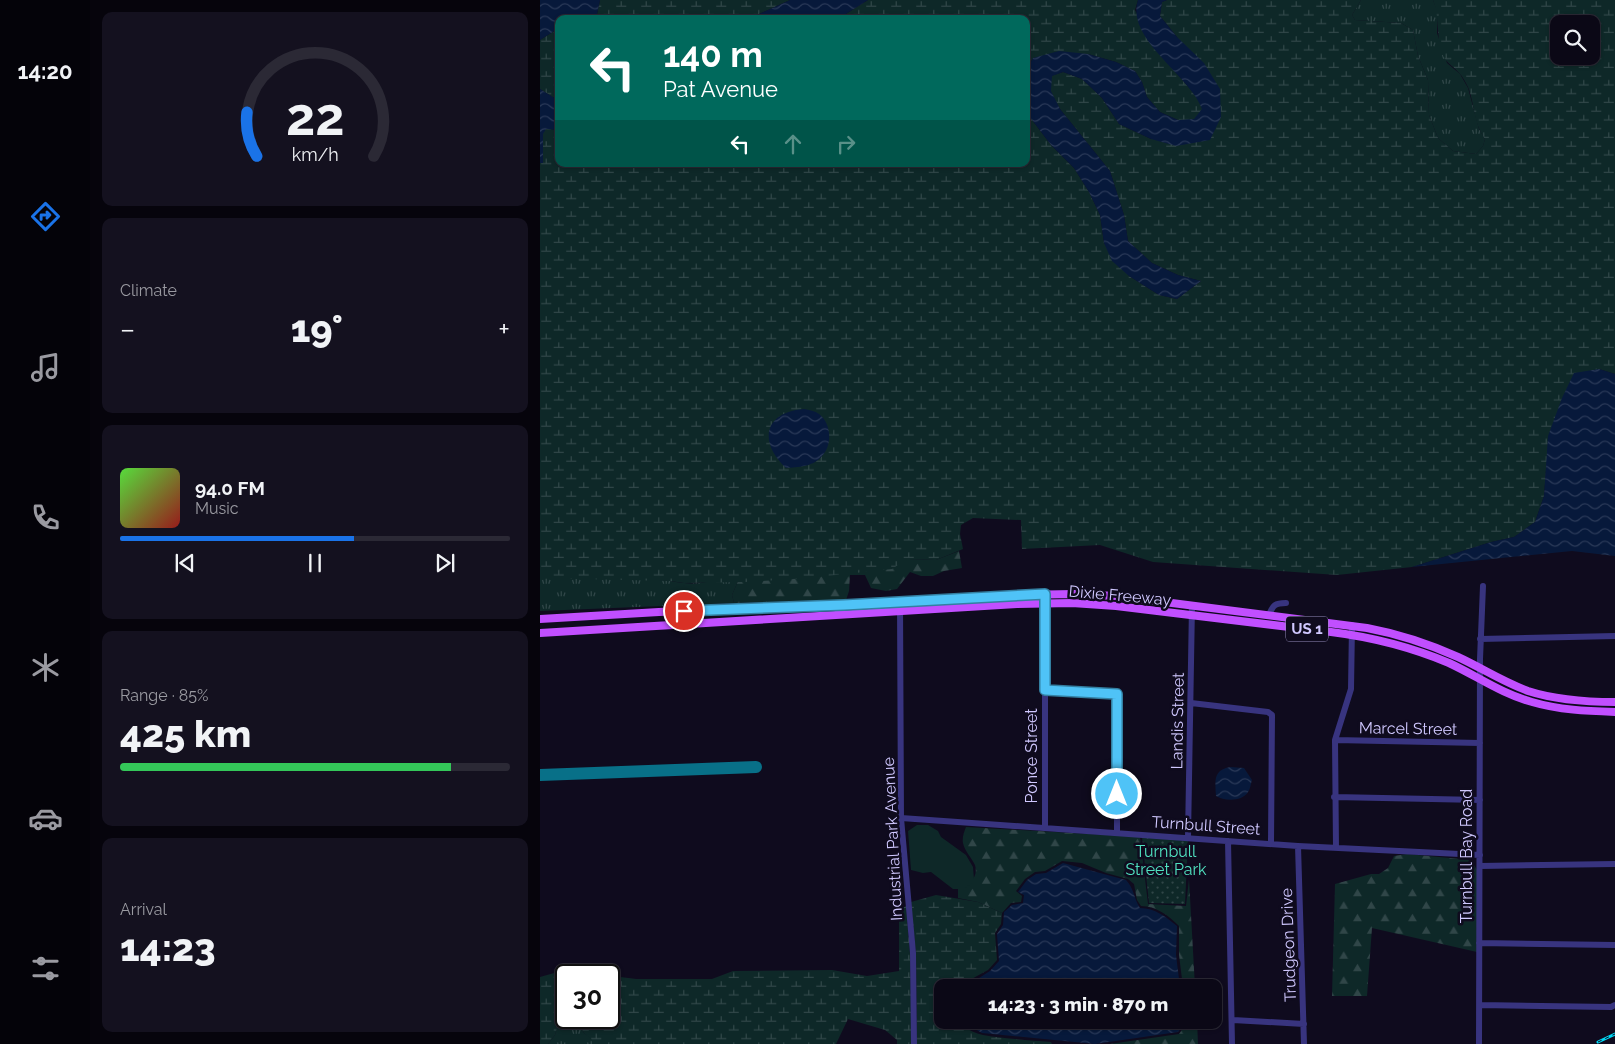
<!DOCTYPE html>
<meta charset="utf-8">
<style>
:root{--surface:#0b0816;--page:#14111f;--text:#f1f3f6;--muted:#9a9aa1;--line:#2b2935;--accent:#1a73e8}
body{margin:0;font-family:Raleway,sans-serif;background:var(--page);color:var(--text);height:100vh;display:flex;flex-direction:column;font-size:19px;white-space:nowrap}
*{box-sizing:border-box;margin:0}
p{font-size:16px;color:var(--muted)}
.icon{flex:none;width:28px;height:28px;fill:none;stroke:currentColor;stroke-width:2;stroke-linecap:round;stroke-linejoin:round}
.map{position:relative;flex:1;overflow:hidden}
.sheet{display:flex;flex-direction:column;gap:12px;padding:12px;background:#06040c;width:450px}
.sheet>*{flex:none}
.hud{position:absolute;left:15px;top:15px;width:475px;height:152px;border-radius:10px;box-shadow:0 1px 4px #0004,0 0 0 1px var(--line);background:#00695c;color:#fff;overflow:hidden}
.tools{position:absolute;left:1010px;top:15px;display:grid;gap:10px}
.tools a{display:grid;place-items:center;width:50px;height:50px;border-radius:10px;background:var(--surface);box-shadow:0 1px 4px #0004,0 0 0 1px var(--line);font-size:25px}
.speed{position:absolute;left:15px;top:964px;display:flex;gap:10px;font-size:25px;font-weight:700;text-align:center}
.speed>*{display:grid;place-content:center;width:65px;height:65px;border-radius:50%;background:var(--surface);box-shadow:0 1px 4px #0004,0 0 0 1px var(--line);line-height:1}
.speed .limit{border:2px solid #111;border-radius:8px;background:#fff;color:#111}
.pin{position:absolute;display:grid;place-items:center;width:42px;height:42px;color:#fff;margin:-21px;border:2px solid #fff;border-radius:50%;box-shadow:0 1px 5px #0007}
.me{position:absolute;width:55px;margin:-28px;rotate:0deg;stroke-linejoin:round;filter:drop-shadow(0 0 4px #0008)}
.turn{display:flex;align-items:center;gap:18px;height:105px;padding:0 25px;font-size:22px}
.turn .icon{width:65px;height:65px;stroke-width:2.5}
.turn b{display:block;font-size:35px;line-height:42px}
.lanes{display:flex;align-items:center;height:48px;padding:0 25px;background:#0003;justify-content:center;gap:25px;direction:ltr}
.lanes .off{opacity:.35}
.big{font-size:38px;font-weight:800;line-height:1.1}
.sheet .widget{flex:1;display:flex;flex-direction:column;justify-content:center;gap:8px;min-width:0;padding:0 18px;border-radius:10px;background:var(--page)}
.sheet .dial{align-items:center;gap:0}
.dial svg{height:130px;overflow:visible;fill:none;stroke:var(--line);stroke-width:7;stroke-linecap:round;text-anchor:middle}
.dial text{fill:var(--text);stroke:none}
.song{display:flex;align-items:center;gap:15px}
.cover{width:60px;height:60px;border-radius:8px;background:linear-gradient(135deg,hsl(110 70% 55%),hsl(0 70% 35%))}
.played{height:5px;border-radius:2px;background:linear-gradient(90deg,var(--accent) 60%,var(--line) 60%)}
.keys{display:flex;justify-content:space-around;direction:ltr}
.heat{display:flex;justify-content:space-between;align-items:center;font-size:28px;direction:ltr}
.charge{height:8px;border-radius:4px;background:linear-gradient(90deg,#34c759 85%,var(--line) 0)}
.trip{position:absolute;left:394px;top:979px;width:288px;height:50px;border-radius:10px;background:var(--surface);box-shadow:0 1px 4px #0004,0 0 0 1px var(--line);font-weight:800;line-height:50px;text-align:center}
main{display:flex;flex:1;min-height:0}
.dock{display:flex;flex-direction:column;width:90px;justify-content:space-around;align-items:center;background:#040309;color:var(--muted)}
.dock .icon{width:35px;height:35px}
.dock .selected{color:var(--accent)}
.dock b{font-size:22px;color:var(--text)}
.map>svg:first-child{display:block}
</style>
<main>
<nav class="dock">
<b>14:20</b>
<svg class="icon selected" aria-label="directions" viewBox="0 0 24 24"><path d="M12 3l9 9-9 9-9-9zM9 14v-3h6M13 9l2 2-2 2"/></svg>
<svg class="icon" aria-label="music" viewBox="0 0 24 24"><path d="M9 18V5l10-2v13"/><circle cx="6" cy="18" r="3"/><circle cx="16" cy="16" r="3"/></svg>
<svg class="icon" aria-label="phone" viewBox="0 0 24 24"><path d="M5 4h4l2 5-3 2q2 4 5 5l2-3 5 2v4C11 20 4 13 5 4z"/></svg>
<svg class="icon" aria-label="climate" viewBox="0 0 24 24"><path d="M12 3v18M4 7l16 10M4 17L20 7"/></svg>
<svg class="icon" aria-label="car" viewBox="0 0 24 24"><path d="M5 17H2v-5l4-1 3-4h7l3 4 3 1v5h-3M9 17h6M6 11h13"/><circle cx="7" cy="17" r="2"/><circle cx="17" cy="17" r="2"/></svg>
<svg class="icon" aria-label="filters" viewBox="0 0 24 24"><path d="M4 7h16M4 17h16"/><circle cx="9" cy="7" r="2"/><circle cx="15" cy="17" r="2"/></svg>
</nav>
<section class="sheet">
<div class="widget dial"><svg viewBox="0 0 100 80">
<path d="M14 69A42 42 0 1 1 86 69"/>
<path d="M14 69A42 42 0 0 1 8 42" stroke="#1a73e8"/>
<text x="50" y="56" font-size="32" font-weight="700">22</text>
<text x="50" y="72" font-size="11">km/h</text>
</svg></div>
<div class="widget"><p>Climate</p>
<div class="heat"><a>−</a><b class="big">19°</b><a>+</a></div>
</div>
<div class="widget">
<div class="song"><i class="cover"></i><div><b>94.0 FM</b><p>Music</p></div></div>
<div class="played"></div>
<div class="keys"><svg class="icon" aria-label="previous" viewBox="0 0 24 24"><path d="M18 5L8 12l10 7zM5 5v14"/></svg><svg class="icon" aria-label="pause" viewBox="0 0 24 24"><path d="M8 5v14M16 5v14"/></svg><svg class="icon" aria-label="next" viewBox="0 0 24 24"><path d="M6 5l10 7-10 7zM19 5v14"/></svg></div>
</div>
<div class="widget"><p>Range · 85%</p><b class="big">425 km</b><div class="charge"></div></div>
<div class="widget"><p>Arrival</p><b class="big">14:23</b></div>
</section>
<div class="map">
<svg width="1075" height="1044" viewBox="0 0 1075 1044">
<defs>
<pattern id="grass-tufts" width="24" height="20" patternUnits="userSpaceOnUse" patternTransform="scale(1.25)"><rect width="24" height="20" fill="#0e2828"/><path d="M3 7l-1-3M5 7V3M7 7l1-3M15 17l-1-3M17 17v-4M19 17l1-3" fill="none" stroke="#304648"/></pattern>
<pattern id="forest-firs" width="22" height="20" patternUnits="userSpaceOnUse" patternTransform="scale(1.25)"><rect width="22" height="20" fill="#0e2828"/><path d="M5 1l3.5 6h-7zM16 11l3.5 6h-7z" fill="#304648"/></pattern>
<pattern id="wetland-marsh" width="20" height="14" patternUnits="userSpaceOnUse" patternTransform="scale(1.25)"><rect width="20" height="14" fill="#0e2828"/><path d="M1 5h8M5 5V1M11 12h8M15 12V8" fill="none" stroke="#304648"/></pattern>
<pattern id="park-dots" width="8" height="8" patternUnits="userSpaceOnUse" patternTransform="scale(1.25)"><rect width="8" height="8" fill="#0e2828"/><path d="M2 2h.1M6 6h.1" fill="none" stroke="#304648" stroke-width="1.8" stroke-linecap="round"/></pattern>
<pattern id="water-waves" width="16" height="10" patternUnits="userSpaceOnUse" patternTransform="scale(1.25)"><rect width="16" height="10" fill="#07193b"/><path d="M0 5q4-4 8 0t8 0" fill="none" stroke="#2a3958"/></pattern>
</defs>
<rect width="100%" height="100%" fill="#0f0b1e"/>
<!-- grass -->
<path fill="url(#grass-tufts)" d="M821 0H893L898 13 897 33 907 63 920 74 928 88 939 129 945 139 943 146 936 154 913 151 898 138 889 115 888 80 878 56 873 30 861 23 815 20 812 15Z
M23 572 130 581C159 587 175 581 202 572L192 595 194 603 0 611V575Z
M21 1015H26V1018H42L39 1025 44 1033 53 1040 52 1044H8L15 1035Z"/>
<!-- forest -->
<path fill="url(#forest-firs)" d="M419 551 422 568 404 571 393 576H381L370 572 357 589 346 591 331 588 325 575H310L309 591 306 600 194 603 192 595 202 572 312 552 369 559 396 560Z
M426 827 600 837 608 904 646 906 649 879 655 987H643L639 955V926C628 915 616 906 601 906L597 900 594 884 588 879 566 873 542 863 522 861 505 871 495 872 485 879 476 891 482 896 481 902 471 903 462 913 438 902 418 898V889C428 886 439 878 435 865 432 858 425 852 423 843 422 838 424 832 426 827Z
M867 854 931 860 937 870V952L832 928 827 996H792L795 884 831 874H839L848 868 854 856Z
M646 1020H657L658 1044H570L639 1034 644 1027Z"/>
<!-- wetland -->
<path fill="url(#wetland-marsh)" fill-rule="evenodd" d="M60 0H250L208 19H56Z
M328 0H598L595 10 618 52 658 98 663 109 654 120H638L620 112 607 97 602 82 595 71 576 62 548 54 493 58 486 71V19H298Z
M627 0H821L812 15 815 20 861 23 873 30 878 56 888 80 889 115 898 138 913 151 936 154 943 146 945 139C933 122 935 105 928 87 926 83 923 77 920 74 912 64 905 64 901 50 896 31 900 18 893 0H1075V374L1059 369 1006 470 1004 496 995 522 974 537 951 542 872 567 797 575 613 562 560 545 482 549 481 520 433 518 421 525 420 534 423 549 396 560 367 559 352 569 268 578 205 582 144 583 130 581 0 578V128L19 130V164H486V104L489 116 511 145 534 168 549 192 560 215 564 243 589 276 619 295 637 299 661 281 638 275 612 263 588 241 584 215 570 171 520 109 510 91 511 76 523 72 542 79 562 98 579 124 611 139 681 117 637 37 620 16 622 2ZM1019 24H1051V56H1019Z
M19 28V99H16L0 89V40Z
M396 895 438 902 462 913 461 924 455 933 457 960 448 970 426 982 421 987 402 988V999L400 1002 402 1020C418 1020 428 1032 443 1035 465 1039 489 1040 511 1042L512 1044H377L376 954 371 902Z
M366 906 370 953 372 1044H357V1040L345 1030 308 1019 296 1044H52V1040L44 1033 39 1025 42 1018H69V975H26V1015H21L15 1035 8 1044H0V977L25 970 96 979H172L193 971 292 970 327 976 359 971V910Z"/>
<!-- park -->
<path fill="url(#park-dots)" d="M602 837 648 839 645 904 609 903Z"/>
<!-- garden -->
<path fill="#0e2828" d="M377 825H388L398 831 401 837 426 855 433 867 434 879 431 884 423 889H413L391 872 383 873 371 870 368 831Z"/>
<!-- water -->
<path fill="url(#water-waves)" d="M0 0H60L56 19H19V28L0 40Z
M250 0H328L298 19H208Z
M598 0H627L622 2 620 16 637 37 664 63 680 89 681 117 670 140 636 146 611 139 579 124 562 98 542 79 523 72 512 76 511 91 520 109 570 171 584 215 588 241 612 263 638 275 661 281 637 299 619 295 589 276 572 261 564 243 560 215 549 192 534 168 511 145 489 116 486 104V71L493 58 519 51 548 54 576 62 595 71 602 82 607 97 620 112 638 120 654 119 662 109C650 75 585 39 598 0Z
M0 89 16 99H19V130L6 129 3 134V163H0Z
M1059 369 1075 374V556L1032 551 872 567 951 542 974 537 995 522 1004 496 1008 436 1022 398 1034 373Z
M264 409C269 410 275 411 279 414 291 423 293 444 282 456 273 467 258 467 246 468 218 442 224 412 264 409Z
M690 767 704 768 712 780C711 783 710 790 708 792 702 802 684 801 676 796 675 781 673 770 690 767Z
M523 863 586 880C594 888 594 899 600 908 615 908 626 917 637 926L636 955 640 987H425L450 971 459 961 457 934 463 925 464 912 472 905 483 903 484 895 478 892 487 880 496 874 506 873Z
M419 1020H644L642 1027 638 1032 555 1044 442 1033Z"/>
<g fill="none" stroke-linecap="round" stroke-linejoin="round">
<!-- taxiway -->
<path stroke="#087088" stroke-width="12" d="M0 775 216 767"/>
<!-- minor -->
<path stroke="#38347f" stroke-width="6" d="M360 602 361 818 373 953 374 1044
M729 615C733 605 735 603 746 603
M940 639 1075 636
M505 690 577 694V833
M651 703 728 712 732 715 731 843
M795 740 940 743
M794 797 940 800
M361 818 758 846 940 855
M505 828V593
M648 837 652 605
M688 841 692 1044
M758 846 764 1044
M796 848 795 740 811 689 812 625
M940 866 1075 864
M939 943 1075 945
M940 1005 1071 1007 1075 1005
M693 1020 764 1024
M939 1044 940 659 943 586"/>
<!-- major -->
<path stroke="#c14fff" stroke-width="8" d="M0 619 119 612 304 605 477 595 534 594 577 596 827 628C859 634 889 644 918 657 942 668 963 682 988 691 1016 700 1045 702 1075 702
M0 633 477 604 532 603 576 606 791 632C831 637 871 647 909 663 937 676 962 694 992 702 1019 710 1047 711 1075 712"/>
<defs>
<path id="rail" d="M1058 1042 1075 1034"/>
</defs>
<!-- rail casing -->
<use href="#rail" stroke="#00d6f3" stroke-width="3"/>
<!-- rail -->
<use href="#rail" stroke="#0f0b1e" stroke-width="1" stroke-dasharray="4" stroke-linecap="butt"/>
</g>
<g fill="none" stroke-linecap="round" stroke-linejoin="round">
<defs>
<path id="route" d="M144 611 304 605 505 594V690L577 694V794"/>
</defs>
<!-- route casing -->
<use href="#route" stroke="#337fa1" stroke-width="12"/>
<!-- route -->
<use href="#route" stroke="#4fc3f7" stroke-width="9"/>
</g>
<g text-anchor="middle" stroke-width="5" stroke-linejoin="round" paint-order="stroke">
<!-- shield labels -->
<rect fill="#0f0b1e" stroke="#968fbc" stroke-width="1" x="746" y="616.5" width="42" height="25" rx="4"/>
<g font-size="15" font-weight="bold" fill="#d0c8ff">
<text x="767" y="634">US 1</text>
</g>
<!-- street labels -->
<g font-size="16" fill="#d0c8ff" stroke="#0f0b1e">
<text transform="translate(580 595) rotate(5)" y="6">Dixie Freeway</text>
<text transform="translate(637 721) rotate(-89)" y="6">Landis Street</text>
<text transform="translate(868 728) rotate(1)" y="6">Marcel Street</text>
<text transform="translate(491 756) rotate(-90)" y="6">Ponce Street</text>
<text transform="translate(666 825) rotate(4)" y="6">Turnbull Street</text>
<text transform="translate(352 839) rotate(-93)" y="6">Industrial Park Avenue</text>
<text transform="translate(926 856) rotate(-90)" y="6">Turnbull Bay Road</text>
<text transform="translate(748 945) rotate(-92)" y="6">Trudgeon Drive</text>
</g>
<!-- park labels -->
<g font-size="16" fill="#51e3c1" stroke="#0f0b1e">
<text x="626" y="857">Turnbull<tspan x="626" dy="18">Street Park</tspan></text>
</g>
</g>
</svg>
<div class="tools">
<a><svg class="icon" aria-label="search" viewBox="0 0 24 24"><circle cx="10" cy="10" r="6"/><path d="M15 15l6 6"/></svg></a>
</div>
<div class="speed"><div class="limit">30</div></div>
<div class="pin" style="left:144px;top:611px;background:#d93025"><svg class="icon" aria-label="arrive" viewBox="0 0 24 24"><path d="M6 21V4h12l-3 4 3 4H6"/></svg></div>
<svg class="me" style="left:577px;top:794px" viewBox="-20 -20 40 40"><circle r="17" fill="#4fc3f7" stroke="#fff" stroke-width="3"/><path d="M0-11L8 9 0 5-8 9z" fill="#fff"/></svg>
<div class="trip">14:23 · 3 min · 870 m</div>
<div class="hud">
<div class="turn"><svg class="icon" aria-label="left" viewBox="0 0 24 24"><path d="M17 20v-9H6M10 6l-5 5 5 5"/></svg><div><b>140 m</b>Pat Avenue</div></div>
<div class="lanes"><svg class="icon" aria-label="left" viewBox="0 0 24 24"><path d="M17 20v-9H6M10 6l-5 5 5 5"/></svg><svg class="icon off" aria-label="ahead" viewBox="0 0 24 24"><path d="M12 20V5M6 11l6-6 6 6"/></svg><svg class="icon off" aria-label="right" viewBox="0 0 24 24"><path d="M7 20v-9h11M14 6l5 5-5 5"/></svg></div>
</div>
</div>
</main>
